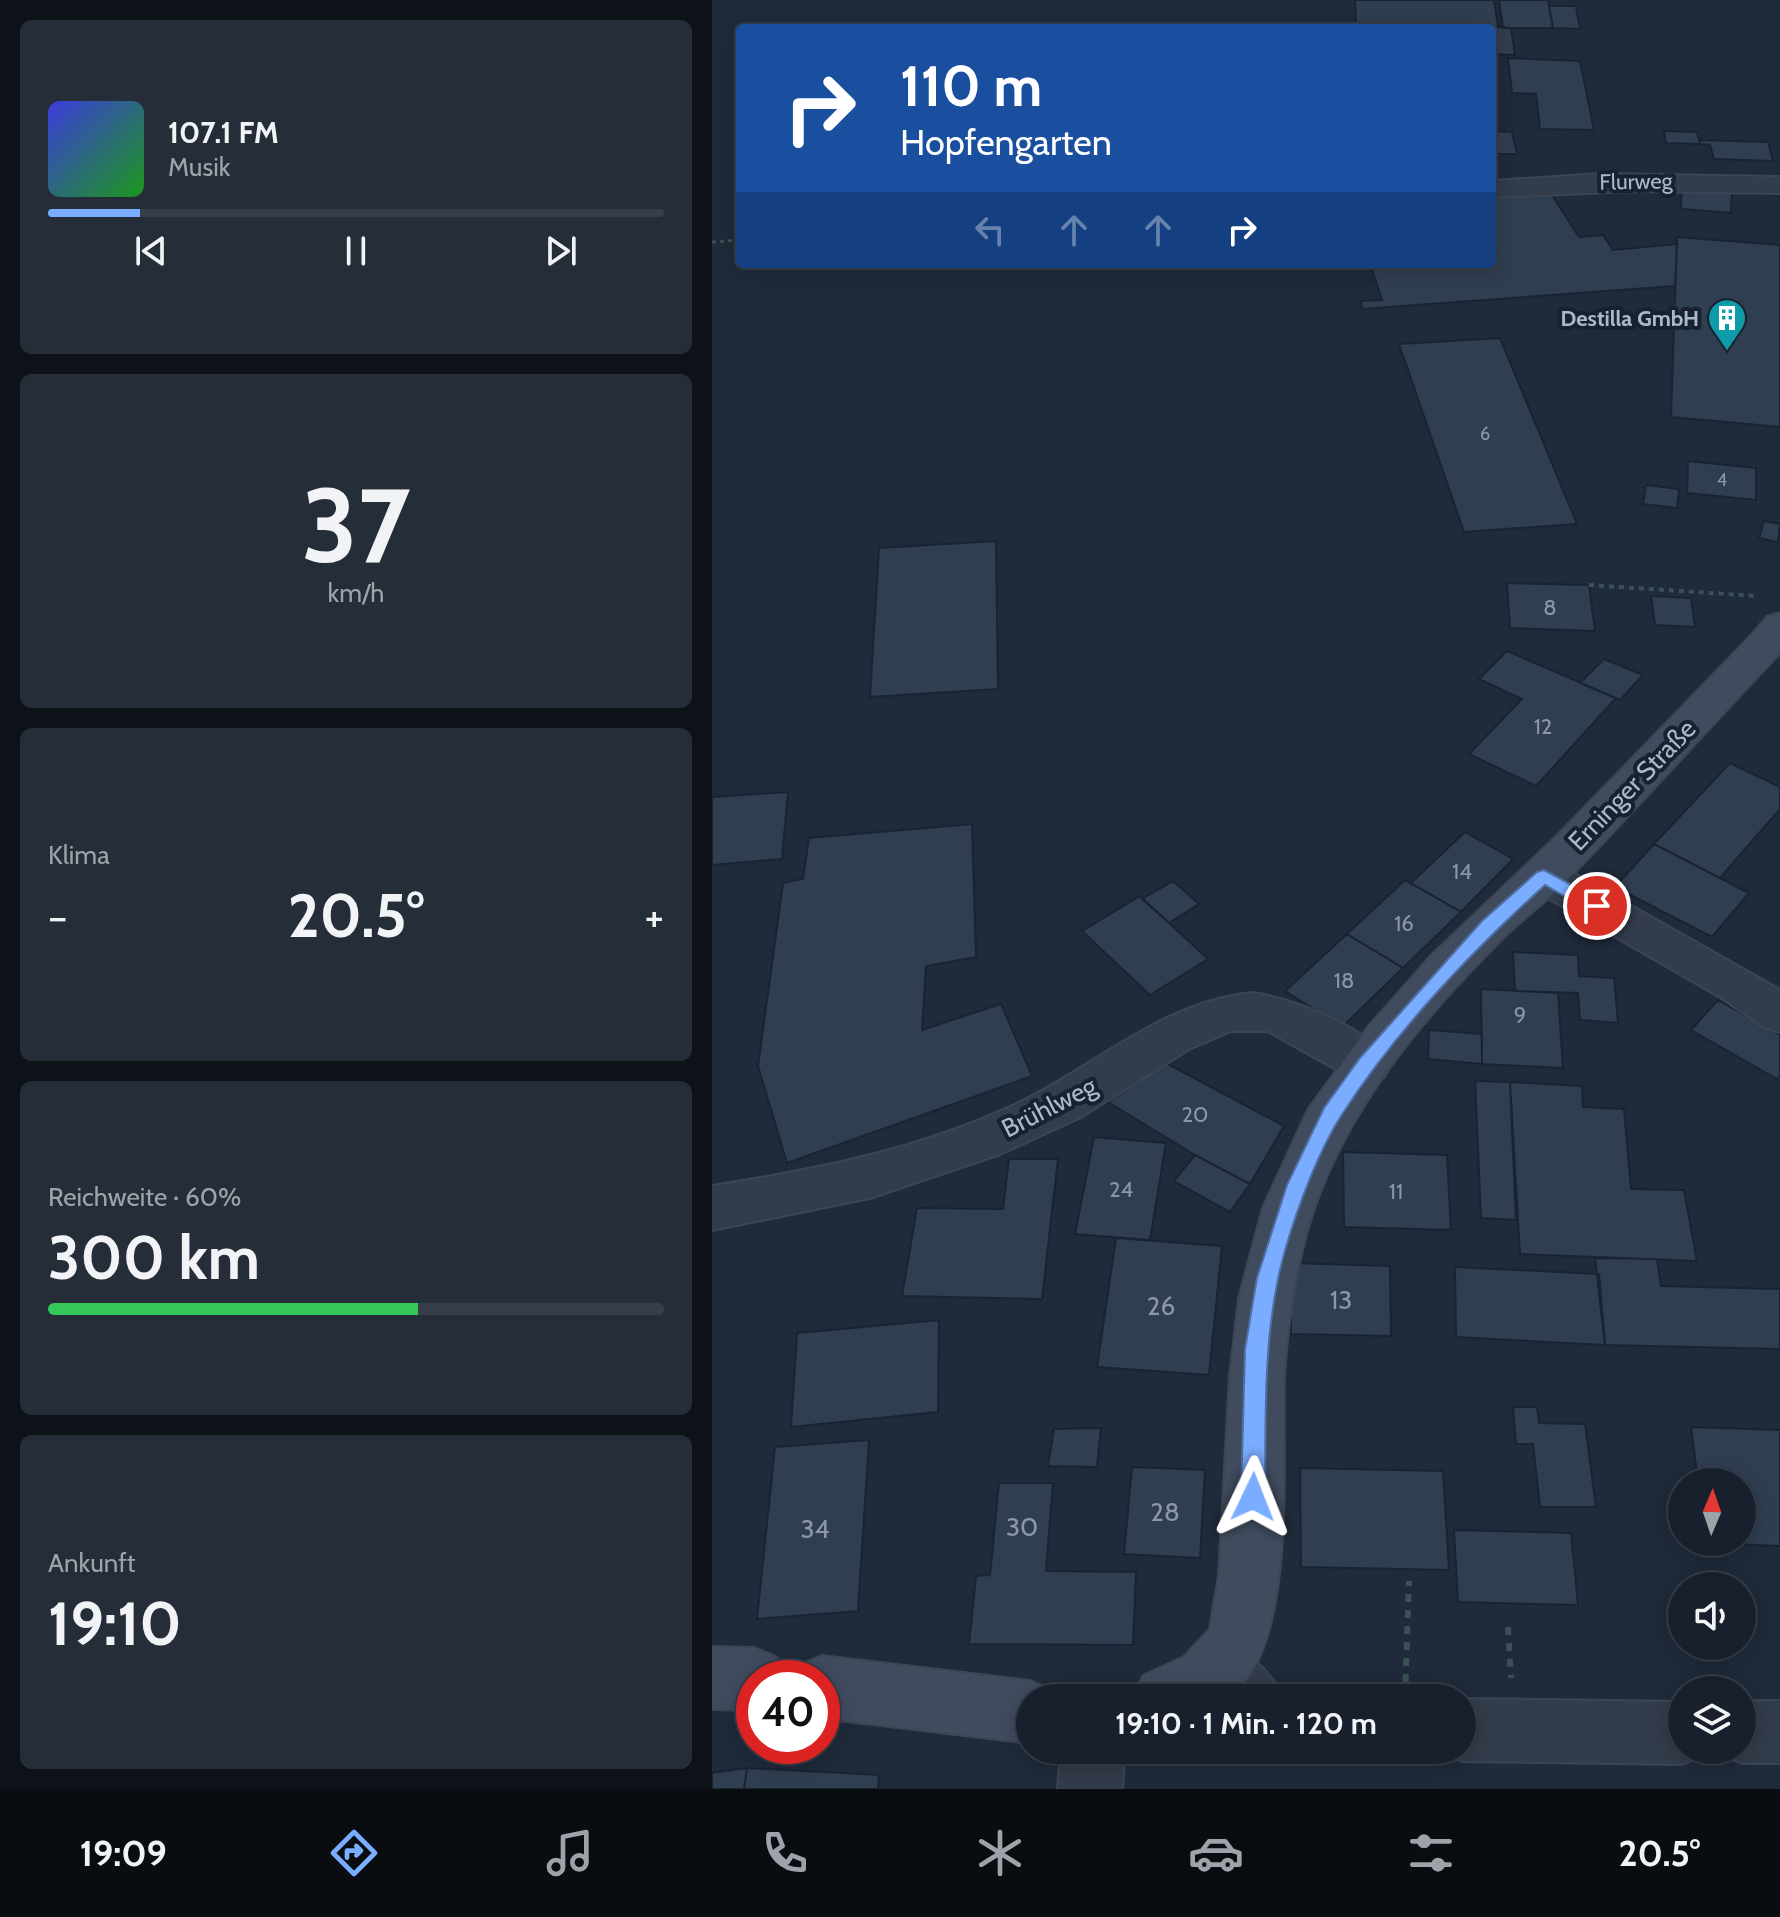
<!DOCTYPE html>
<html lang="de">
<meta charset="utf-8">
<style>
:root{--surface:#17202c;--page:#242d38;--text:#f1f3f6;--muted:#9ea3a9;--line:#363e48;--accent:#7aacff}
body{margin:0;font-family:Cabin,sans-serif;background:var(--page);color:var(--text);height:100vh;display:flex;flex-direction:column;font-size:30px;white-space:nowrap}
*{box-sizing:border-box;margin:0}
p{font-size:26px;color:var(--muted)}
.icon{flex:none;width:44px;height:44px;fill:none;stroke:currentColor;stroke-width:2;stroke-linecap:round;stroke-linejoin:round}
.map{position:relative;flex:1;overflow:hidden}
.details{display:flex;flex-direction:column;gap:20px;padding:20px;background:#0d1218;width:712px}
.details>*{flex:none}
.top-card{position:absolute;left:24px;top:24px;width:760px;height:244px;border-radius:8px;box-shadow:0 4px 20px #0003,0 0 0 2px var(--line);background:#1a4fa0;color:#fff;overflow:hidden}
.needle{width:52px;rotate:2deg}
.buttons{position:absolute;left:956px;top:1468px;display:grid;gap:16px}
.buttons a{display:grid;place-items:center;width:88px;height:88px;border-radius:50%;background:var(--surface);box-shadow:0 4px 20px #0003,0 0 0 2px var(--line);font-size:40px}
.speed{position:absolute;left:24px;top:1660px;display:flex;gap:16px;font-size:40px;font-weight:700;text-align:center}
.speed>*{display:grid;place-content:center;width:104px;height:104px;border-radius:50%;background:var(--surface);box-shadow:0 4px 20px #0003,0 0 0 2px var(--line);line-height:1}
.speed .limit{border:12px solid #d22;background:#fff;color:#111}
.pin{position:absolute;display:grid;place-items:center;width:68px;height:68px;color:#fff;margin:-34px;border:4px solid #fff;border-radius:50%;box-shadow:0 2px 8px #0007}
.me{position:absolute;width:88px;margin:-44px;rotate:2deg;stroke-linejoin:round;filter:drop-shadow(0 0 6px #0008)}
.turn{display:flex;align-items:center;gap:28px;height:168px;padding:0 32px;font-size:36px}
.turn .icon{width:104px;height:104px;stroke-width:2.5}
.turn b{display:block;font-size:56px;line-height:68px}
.lanes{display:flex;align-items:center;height:76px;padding:0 32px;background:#0003;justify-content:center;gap:40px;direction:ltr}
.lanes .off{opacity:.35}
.big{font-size:60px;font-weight:700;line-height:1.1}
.details .widget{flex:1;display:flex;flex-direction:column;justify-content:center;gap:12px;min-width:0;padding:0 28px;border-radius:12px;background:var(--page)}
.details .dial{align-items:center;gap:0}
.dial b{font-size:104px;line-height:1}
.song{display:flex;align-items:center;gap:24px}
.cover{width:96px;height:96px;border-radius:12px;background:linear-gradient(135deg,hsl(240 70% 55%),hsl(120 70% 35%))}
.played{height:8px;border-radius:4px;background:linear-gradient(90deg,var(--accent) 15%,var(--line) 15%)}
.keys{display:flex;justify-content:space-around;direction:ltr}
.heat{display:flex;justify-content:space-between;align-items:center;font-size:44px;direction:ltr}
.charge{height:12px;border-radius:6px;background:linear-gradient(90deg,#34c759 60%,var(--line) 0)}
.trip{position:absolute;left:304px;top:1684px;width:460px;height:80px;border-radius:40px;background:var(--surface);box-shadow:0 4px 20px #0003,0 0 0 2px var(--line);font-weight:700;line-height:80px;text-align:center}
.tabs{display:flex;height:128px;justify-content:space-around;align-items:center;background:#090d12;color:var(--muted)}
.tabs .icon{width:56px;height:56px}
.tabs .active{color:var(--accent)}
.tabs b{font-size:36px;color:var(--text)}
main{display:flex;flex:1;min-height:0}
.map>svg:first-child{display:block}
</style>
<main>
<section class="details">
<div class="widget">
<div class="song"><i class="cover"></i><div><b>107.1 FM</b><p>Musik</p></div></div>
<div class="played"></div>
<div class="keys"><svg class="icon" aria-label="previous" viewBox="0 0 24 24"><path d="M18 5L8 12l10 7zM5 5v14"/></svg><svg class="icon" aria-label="pause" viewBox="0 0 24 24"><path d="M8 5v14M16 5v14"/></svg><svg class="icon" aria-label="next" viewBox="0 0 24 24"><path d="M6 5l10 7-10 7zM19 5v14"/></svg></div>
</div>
<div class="widget dial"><b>37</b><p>km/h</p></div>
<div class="widget"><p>Klima</p>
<div class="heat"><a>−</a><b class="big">20.5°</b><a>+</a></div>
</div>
<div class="widget"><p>Reichweite · 60%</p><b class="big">300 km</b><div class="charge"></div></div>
<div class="widget"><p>Ankunft</p><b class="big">19:10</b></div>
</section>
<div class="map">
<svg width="1068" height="1789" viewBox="0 0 1068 1789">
<rect width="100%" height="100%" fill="#1f2a3a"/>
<!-- building -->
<path fill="#303e51" stroke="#1a2331" stroke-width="2" d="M643 0H782L786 27 799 28 803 55 780 54V28H621V24H644Z
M787 0H836L841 28H791Z
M837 6H864L868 29 841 28Z
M796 58 868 61 882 130 828 129 824 94 800 93Z
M780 131 800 132 805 154H780Z
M952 131 985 132 988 144 954 143Z
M987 140 1056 142 1061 161 1002 159 998 145 988 144Z
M970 185 1020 190 1019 213 969 209Z
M838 192 867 237 891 235 901 250 965 244 963 286 650 309 649 301 670 300 658 264H780V196Z
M965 237 1068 245V427L959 417Z
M788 338 865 524 752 532 687 344Z
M976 461 1044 468V500L975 493Z
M934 485 967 489 965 508 931 504Z
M1052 521 1068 524 1066 542 1047 538Z
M284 541 286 689 158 697 167 548Z
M795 583 877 585 883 631 798 628Z
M939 596 979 598 983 627 943 625Z
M795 651 904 698 824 786 757 754 810 699 767 679Z
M892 659 931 675 908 700 868 683Z
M1018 763 1068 787V809L1008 878 942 844Z
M76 792 70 859 0 865V797Z
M260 824 264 957 214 966 210 1030 289 1004 320 1076 75 1163 46 1066 71 883 91 879 97 838Z
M753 832 801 859 749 912 699 883Z
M942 844 1037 893 1000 937 903 887Z
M693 880 749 912 691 968 635 934Z
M461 881 487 904 457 923 430 899Z
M428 896 496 959 438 995 370 931Z
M635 934 691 968 630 1027 573 991Z
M801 952 866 955 867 976 902 978 906 1023 868 1020 866 993 803 991Z
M769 989 846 993 851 1068 770 1064Z
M1006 1000 1068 1035V1076L1065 1079 979 1030Z
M717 1030 770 1034V1064L716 1059Z
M454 1063 572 1126 538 1184 483 1155 396 1102Z
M763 1081 798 1082 804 1220 769 1218Z
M798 1082 870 1086 871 1107 912 1109 919 1189 972 1190 985 1261 808 1254Z
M382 1137 454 1143 438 1240 363 1234Z
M631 1152 735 1155 739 1230 632 1227Z
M483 1155 538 1184 518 1212 462 1181Z
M297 1159H346L330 1299 190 1296 205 1208 291 1209Z
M404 1238 510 1246 497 1375 385 1367Z
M883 1258 945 1259 949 1286 1068 1289V1349L893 1345Z
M579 1263 678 1266 679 1336 579 1334Z
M743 1267 887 1274 893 1345 744 1337Z
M227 1320 226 1412 79 1427 85 1333Z
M801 1407H825L827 1423 873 1424 884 1507H828L821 1444H804Z
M979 1427 1068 1430V1546L994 1543 1030 1542V1482H986Z
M389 1428 385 1467 336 1466 342 1429Z
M157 1440 146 1611 45 1619 63 1447Z
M420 1467 493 1470 488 1558 412 1554Z
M588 1468 731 1471 737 1570 589 1567Z
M287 1483H341L334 1571 424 1572 421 1645 257 1644 264 1576 278 1575Z
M742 1530 859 1533 866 1605 746 1602Z
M35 1768 167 1775 166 1789H32Z
M35 1768 32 1789H0V1773Z"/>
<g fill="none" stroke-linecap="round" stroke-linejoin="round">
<defs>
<path id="street" d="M888 174 1068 177V193L924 191 780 197V181Z
M832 860 847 865 1068 990V1032L1052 1027 1010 998 817 887 810 876 817 865Z
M540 993C578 997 661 1030 679 1064L672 1077 655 1083 638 1077 556 1031H519L477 1049 367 1118 288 1154 158 1198 0 1230V1186C103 1170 204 1150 300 1106 381 1069 448 1002 540 993Z
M504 1639C534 1652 558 1668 570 1698H490L482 1692 473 1670 482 1648Z
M750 1699 970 1702V1750H994L992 1755 970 1764 750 1761 727 1750H750Z
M1030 1701H1068V1763H1030L1008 1754 1006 1750H1030Z
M349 1750H413L410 1789H346Z"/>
<path id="secondary" d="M1068 613V651L1065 656C994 731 925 808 853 882 834 901 813 917 793 936 709 1019 628 1115 595 1231 582 1279 575 1327 572 1377 569 1459 586 1645 518 1698H422L431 1676 472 1657 498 1629 507 1575 518 1376 527 1298 551 1208 596 1110 658 1025 719 956 846 835 1037 638 1055 617Z
M0 1647 42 1648 64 1657 72 1678H42V1710L0 1709Z
M110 1656 318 1681 340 1690 343 1698H318V1743L110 1718V1678H83L88 1665Z"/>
</defs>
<!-- street casing -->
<use href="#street" stroke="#3c4554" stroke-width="4"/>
<!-- secondary casing -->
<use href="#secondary" stroke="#3c4554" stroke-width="4"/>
<!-- path-far2 -->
<path stroke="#3a5153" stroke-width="3" stroke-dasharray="4 4" stroke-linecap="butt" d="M0 242 28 240"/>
<!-- path-far1 -->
<path stroke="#3a5153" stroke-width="4" stroke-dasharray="5 5" stroke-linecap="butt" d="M877 585 1044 596"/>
<!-- path -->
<path stroke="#3a5153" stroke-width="6" stroke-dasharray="8 8" stroke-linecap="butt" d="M796 1627 799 1678
M693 1698 697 1581"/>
<!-- street -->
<use href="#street" fill="#333c4a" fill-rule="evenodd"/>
<!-- secondary -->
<use href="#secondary" fill="#404b5e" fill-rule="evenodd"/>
</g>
<!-- route -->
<path fill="#7aacff" stroke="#4f70a6" stroke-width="2" d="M832 870 891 902 894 906 891 911H878L833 885C758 953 684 1030 629 1116 603 1157 576 1231 566 1279 551 1351 554 1424 553 1497L549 1505 541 1508 532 1505 529 1497 533 1349 545 1278 575 1185 612 1108 648 1058 770 921 825 872Z"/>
<!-- icons -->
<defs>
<symbol id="building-pin" viewBox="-11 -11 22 30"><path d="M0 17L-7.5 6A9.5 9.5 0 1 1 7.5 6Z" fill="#0f9aa8" stroke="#18212f"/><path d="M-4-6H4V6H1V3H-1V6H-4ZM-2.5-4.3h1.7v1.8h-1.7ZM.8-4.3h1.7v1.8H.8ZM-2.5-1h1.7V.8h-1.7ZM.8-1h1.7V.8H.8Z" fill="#fff"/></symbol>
</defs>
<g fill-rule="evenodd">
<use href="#building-pin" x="993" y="296" width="44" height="60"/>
</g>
<g text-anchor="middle" stroke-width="8" stroke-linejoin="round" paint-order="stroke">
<!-- far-number labels -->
<g font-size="18" fill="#8c97a8">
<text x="773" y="440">6</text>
<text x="1010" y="486">4</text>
</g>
<!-- far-street labels -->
<g font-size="22" fill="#adb7c7" stroke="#18212f">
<text transform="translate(924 181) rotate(-1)" y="8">Flurweg</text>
</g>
<!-- far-poi labels -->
<g font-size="22" font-weight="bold" fill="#adb7c7" stroke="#18212f" text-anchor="end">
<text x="987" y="326">Destilla GmbH</text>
</g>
<!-- number labels -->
<g font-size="22" fill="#8c97a8">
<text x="838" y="615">8</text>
<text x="831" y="734">12</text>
<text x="750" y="879">14</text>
<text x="692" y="931">16</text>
<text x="632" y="988">18</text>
<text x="808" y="1022">9</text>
<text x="483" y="1122">20</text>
<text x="409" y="1197">24</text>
<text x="684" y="1199">11</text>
</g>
<!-- street labels -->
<g font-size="26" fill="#adb7c7" stroke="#18212f">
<text transform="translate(920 785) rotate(-46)" y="9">Erninger Straße</text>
<text transform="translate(337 1107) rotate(-27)" y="9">Brühlweg</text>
</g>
<!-- near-number labels -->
<g font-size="26" fill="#8c97a8">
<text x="629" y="1309">13</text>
<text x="449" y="1315">26</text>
<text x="453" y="1521">28</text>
<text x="310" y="1536">30</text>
<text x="103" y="1538">34</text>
</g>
</g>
</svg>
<div class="buttons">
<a><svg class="needle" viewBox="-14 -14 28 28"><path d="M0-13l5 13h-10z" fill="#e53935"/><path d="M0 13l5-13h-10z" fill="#9ea3a9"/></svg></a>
<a><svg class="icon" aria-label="sound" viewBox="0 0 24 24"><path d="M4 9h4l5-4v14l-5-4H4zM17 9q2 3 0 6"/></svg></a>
<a><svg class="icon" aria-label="layers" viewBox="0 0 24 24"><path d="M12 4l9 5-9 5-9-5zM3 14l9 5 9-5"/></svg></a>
</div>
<div class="speed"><div class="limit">40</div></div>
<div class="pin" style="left:885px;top:906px;background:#d93025"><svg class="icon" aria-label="arrive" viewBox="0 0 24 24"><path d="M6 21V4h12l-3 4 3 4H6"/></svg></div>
<svg class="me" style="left:541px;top:1497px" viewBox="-20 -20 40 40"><path d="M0-17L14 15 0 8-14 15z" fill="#7aacff" stroke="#fff" stroke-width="4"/></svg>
<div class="trip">19:10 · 1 Min. · 120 m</div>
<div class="top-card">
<div class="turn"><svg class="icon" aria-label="right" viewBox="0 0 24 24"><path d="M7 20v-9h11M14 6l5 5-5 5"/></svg><div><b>110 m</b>Hopfengarten</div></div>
<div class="lanes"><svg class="icon off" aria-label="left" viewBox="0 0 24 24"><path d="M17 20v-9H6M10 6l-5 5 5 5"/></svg><svg class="icon off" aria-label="ahead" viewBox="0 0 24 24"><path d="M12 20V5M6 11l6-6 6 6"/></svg><svg class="icon off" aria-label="ahead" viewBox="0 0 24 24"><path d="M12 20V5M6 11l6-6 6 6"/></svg><svg class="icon" aria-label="right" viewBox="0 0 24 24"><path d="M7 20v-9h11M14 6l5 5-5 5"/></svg></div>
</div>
</div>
</main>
<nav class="tabs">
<b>19:09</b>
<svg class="icon active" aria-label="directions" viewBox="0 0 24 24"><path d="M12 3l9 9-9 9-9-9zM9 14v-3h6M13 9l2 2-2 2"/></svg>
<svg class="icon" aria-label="music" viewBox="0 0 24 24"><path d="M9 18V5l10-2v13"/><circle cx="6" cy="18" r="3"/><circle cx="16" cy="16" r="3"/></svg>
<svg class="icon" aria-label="phone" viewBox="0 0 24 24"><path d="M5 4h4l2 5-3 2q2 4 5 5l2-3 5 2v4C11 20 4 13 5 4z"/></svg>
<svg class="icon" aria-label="climate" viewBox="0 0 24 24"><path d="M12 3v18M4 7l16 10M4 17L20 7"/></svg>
<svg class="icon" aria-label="car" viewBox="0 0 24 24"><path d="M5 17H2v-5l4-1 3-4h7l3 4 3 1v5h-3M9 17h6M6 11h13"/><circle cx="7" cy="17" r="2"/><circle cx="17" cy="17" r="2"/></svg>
<svg class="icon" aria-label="filters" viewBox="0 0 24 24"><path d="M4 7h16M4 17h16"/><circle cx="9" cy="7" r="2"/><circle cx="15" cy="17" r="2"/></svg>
<b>20.5°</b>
</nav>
